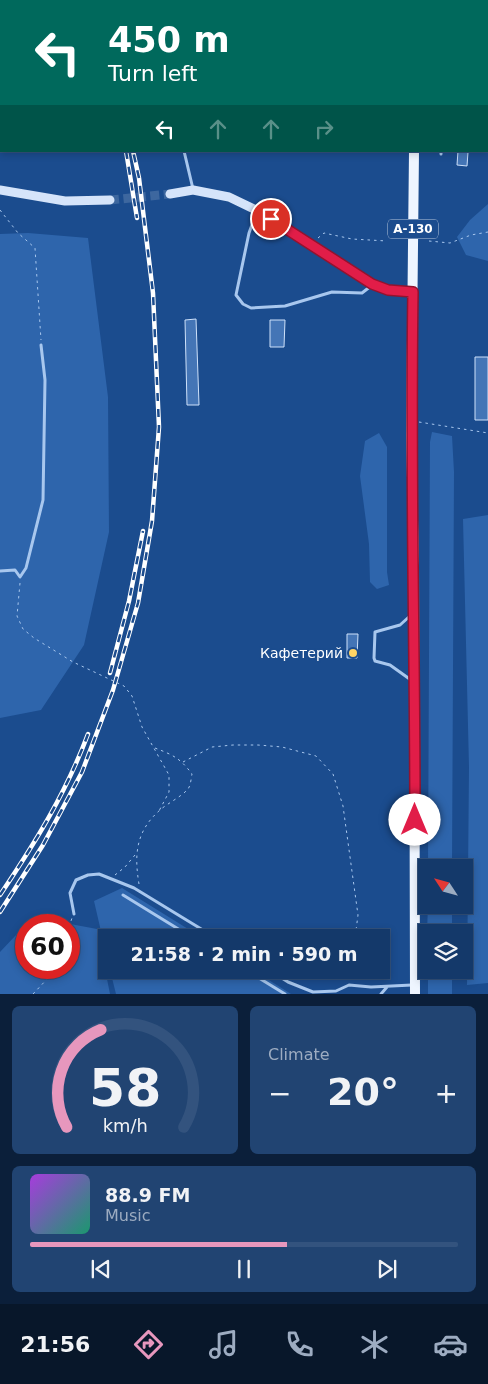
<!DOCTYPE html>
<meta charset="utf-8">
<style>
:root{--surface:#14396a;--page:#214472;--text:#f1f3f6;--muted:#9dacc1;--line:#33537e;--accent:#e797bd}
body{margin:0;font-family:"DejaVu Sans",sans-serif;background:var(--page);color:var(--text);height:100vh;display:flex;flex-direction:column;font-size:19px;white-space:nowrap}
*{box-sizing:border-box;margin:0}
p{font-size:16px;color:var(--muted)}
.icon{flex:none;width:28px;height:28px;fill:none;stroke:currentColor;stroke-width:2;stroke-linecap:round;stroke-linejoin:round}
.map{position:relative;height:994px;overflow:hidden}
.details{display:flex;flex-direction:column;gap:12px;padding:12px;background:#0b1f3a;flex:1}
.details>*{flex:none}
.top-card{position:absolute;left:0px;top:0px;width:489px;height:152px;box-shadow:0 2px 8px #0003,0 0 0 1px var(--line);background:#00695c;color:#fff;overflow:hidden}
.needle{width:32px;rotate:306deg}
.buttons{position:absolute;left:418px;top:859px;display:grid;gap:10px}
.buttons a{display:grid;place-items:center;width:55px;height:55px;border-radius:0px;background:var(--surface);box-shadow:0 2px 8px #0003,0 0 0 1px var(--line);font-size:25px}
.speed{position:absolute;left:15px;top:914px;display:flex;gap:10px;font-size:25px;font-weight:700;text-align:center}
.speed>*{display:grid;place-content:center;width:65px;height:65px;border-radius:50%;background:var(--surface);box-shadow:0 2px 8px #0003,0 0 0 1px var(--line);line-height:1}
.speed .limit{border:8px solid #d22;background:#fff;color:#111}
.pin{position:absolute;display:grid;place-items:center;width:42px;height:42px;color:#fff;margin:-21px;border:2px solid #fff;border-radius:50%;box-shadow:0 1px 5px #0007}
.me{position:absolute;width:55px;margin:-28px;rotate:0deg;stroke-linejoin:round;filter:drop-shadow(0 0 4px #0008)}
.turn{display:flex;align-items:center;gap:18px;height:105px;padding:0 25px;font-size:22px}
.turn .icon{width:65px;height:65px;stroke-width:2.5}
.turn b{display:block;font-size:35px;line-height:42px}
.lanes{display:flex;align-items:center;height:48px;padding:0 25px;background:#0003;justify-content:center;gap:25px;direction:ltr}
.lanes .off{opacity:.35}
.big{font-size:38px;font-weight:700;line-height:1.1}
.details .card{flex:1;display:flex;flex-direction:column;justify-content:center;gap:8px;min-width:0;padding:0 18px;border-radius:8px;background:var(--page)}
.details .dial{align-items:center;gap:0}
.dial svg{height:130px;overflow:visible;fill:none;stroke:var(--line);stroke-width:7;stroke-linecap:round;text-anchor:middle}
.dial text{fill:var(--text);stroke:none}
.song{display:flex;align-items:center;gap:15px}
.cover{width:60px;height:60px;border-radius:8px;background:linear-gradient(135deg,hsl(280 70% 55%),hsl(160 70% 35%))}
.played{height:5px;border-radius:2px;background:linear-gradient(90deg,var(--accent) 60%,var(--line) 60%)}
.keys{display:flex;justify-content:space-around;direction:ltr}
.heat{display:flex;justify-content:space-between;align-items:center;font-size:28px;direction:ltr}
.details .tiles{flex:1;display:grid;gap:12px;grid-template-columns:1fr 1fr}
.card:last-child{grid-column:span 2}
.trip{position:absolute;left:98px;top:929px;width:292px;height:50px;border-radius:0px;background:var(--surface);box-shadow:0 2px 8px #0003,0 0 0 1px var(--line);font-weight:700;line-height:50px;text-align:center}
.dock{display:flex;height:80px;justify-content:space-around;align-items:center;background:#08172a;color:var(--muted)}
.dock .icon{width:35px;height:35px}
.dock .on{color:var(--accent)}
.dock b{font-size:22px;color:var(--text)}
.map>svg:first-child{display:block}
</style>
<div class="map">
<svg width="488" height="994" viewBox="0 0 488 994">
<rect width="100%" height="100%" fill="#1b4c8e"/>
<!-- green -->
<path fill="#2e65ac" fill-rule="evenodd" d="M488 204V261L466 255 457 237 470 220Z
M28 233 88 238 108 397 109 532 84 645 41 710 0 718V234Z
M432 432 452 436 454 472 452 868 428 867 430 442Z
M379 433 387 447V572L389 585 377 589 370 582 369 544 360 476 365 441Z
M488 515V983L467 985 469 767 463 519Z
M122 888 201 937 106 938V953L94 901Z
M428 905H452V932H427Z
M33 917 97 929 110 994H0V952ZM26 925H69V968H26Z
M110 970H253L291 994H116Z
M428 970H452V994H428Z"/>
<!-- building -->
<path fill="#4475b6" stroke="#cee1fa" d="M458 151 468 152 467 166 457 165Z
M196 319 199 405H187L185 320Z
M270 320H285L284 347H270Z
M475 357H488V420H475Z
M347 634H358L357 658H347Z"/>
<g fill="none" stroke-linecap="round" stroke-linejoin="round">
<!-- secondary-tunnel -->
<path stroke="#3d679f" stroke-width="9" stroke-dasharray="9 4.5" stroke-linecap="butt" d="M110 200 170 194"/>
<!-- path -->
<path stroke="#a8c7ee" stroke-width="1" stroke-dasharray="2.5 4" stroke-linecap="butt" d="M0 210 18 233 35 248 41 340
M318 238 324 233 352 239 387 241
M429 241 450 243 471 235 488 232
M419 422 488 433
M20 583 17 616 23 629 34 638 73 662 124 686 132 696 142 727 169 775V792L159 811
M183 762 212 747 233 745H258L282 747 316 756 333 774 343 806 358 915 355 938
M115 875 125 867 135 855
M139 884C134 854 136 831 160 810 168 803 181 797 188 789 191 785 191 778 192 774 180 758 173 755 155 748
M69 927 72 918
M350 980 351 970
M33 994 49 977 53 968"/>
<!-- lane -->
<path stroke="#a8c7ee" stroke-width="3" d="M439 0V1
M205 1V0
M385 1V0
M184 151 193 189
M441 154V151
M257 211 249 233 236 295 243 304 251 308 285 306 332 292 362 293 371 286
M0 571 15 570 20 577 26 568 43 500 45 380 41 345
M410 616 400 625 375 632 374 658 375 661 390 665 411 680
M123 895 193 938
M74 914 70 893 76 880 88 875 99 874 134 888 216 938
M246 970 285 994
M269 970 288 982 313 992 336 991 349 985 371 987 412 985
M381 994 387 987"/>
<!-- secondary -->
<path stroke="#d5e4fa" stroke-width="9" d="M0 190 65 201 110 200
M170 194 193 190 229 197 258 211 372 284 388 290 413 292"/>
<!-- primary -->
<path stroke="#eef5ff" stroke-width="10" d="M416 1V0
M414 151 411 435 414 563 415 994"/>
<defs>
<path id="rail" d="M88 0 89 1
M96 0 97 1
M126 151 137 218
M110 673 129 601 143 531
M0 895C35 843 66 793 88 734
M0 912 43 845 82 772 113 690 138 603 152 521 159 427 153 293 139 178 133 151"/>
</defs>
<!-- rail casing -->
<use href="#rail" stroke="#fff" stroke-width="4.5"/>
<!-- rail -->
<use href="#rail" stroke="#1b4c8e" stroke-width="2.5" stroke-dasharray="8" stroke-linecap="butt"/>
</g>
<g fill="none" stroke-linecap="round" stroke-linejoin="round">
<defs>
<path id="route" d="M271 219 372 284 388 290 413 292C410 468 415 644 415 820"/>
</defs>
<!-- route casing -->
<use href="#route" stroke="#92132f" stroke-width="12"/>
<!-- route -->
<use href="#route" stroke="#e11d48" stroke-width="9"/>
</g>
<!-- markers -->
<circle fill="#ffd465" stroke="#1b4c8e" stroke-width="2" cx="353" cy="653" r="5"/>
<g text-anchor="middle" stroke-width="4" stroke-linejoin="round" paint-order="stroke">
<!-- shield labels -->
<rect fill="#1b4c8e" stroke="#bbc9dd" stroke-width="1" x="388" y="219.5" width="50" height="19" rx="4"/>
<g font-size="12" font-weight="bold" fill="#fff">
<text x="413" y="233">А-130</text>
</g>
<!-- poi labels -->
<g font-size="14" fill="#fff" stroke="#1b4c8e" text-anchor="end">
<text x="343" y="658">Кафетерий</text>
</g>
</g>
</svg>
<div class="buttons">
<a><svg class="needle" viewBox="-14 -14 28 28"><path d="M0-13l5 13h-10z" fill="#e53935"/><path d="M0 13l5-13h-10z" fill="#9dacc1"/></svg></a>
<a><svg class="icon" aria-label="layers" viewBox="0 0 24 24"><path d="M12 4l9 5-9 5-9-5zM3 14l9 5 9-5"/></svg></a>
</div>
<div class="speed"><div class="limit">60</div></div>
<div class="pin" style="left:271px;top:219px;background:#d93025"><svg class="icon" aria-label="arrive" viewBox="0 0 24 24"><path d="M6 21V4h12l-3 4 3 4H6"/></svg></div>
<svg class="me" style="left:415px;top:820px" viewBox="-20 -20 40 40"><circle r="19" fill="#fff"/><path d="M0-13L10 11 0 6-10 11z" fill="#e11d48"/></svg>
<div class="trip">21:58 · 2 min · 590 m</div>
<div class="top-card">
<div class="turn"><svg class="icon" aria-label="left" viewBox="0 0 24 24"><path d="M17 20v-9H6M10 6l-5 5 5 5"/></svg><div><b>450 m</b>Turn left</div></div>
<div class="lanes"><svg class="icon" aria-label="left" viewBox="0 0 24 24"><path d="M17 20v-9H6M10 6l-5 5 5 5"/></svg><svg class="icon off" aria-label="ahead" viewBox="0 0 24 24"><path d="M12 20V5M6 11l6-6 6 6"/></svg><svg class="icon off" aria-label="ahead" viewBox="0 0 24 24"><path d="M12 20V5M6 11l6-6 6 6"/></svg><svg class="icon off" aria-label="right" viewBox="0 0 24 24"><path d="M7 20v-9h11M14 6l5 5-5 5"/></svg></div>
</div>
</div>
<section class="details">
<div class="tiles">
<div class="card dial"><svg viewBox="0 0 100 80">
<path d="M14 69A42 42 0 1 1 86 69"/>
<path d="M14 69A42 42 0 0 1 35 9" stroke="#e797bd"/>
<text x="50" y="56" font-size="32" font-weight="700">58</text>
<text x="50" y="72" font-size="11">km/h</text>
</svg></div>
<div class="card"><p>Climate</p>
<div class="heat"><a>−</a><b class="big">20°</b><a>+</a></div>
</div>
<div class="card">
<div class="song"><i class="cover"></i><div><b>88.9 FM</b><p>Music</p></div></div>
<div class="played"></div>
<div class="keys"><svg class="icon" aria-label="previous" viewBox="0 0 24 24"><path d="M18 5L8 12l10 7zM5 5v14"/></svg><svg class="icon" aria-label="pause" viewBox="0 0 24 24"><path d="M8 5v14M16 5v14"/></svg><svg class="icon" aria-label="next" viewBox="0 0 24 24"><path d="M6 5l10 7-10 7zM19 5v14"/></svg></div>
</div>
</div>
</section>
<nav class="dock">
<b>21:56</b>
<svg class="icon on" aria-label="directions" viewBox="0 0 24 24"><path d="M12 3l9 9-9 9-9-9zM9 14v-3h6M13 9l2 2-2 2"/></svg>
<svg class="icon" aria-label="music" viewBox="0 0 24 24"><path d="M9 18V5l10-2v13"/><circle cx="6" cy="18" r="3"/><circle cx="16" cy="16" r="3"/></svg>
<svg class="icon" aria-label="phone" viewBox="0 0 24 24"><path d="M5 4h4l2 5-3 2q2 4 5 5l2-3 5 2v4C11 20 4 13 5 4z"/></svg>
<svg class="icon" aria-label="climate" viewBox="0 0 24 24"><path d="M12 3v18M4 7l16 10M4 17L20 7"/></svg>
<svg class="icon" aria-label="car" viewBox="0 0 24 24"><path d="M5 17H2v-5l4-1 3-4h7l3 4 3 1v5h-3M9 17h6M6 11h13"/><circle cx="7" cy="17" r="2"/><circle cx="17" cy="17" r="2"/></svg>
</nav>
